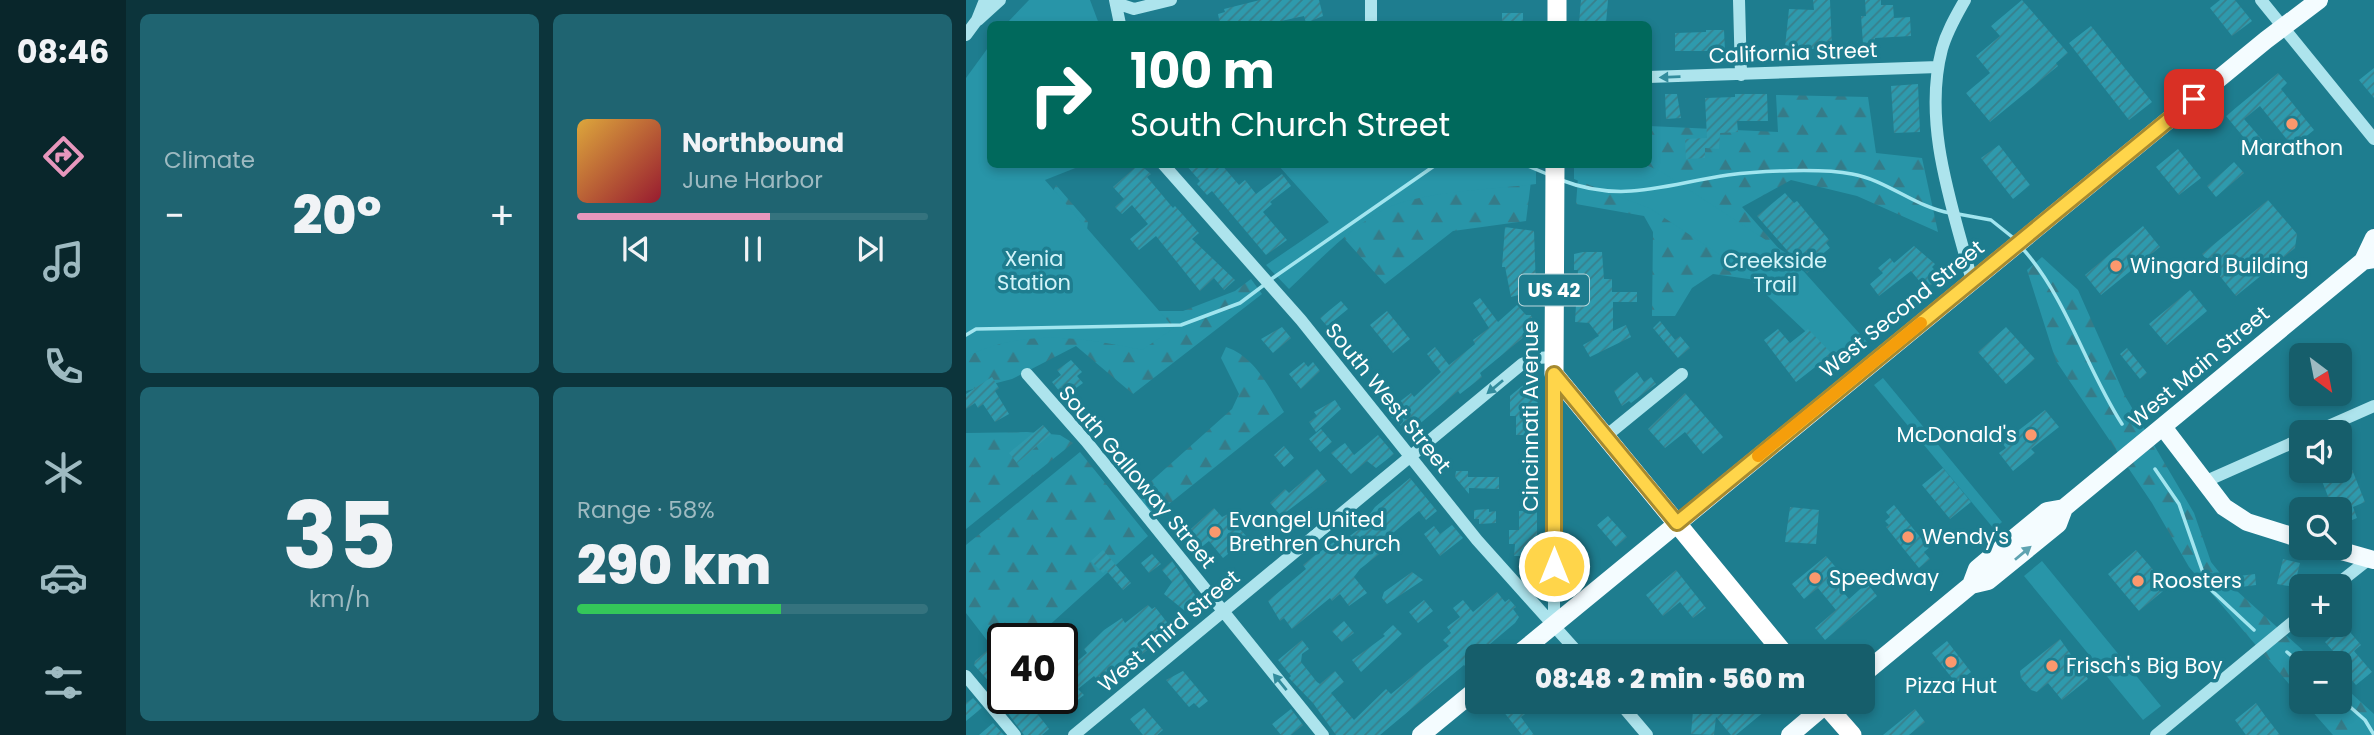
<!DOCTYPE html>
<meta charset="utf-8">
<style>
:root{--surface:#165e6b;--page:#1f6471;--text:#f1f3f6;--muted:#9ebac1;--line:#35737e;--accent:#e797bd}
body{margin:0;font-family:Poppins,sans-serif;background:var(--page);color:var(--text);height:100vh;display:flex;flex-direction:column;font-size:26px;white-space:nowrap}
*{box-sizing:border-box;margin:0}
p{font-size:23px;color:var(--muted)}
.icon{flex:none;width:38px;height:38px;fill:none;stroke:currentColor;stroke-width:2;stroke-linecap:round;stroke-linejoin:round}
.map{position:relative;flex:1;overflow:hidden}
.panel{display:flex;flex-direction:column;gap:14px;padding:14px;background:#0c343b;width:840px}
.panel>*{flex:none}
.guide{position:absolute;left:21px;top:21px;width:665px;height:147px;border-radius:10px;box-shadow:0 4px 10px #0003;background:#00695c;color:#fff;overflow:hidden}
.needle{width:46px;rotate:148deg}
.tools{position:absolute;left:1323px;top:343px;display:grid;gap:14px}
.tools a{display:grid;place-items:center;width:63px;height:63px;border-radius:10px;background:var(--surface);box-shadow:0 4px 10px #0003;font-size:35px}
.speed{position:absolute;left:21px;top:623px;display:flex;gap:14px;font-size:35px;font-weight:700;text-align:center}
.speed>*{display:grid;place-content:center;width:91px;height:91px;border-radius:50%;background:var(--surface);box-shadow:0 4px 10px #0003;line-height:1}
.speed .limit{border:4px solid #111;border-radius:10px;background:#fff;color:#111}
.pin{position:absolute;display:grid;place-items:center;width:60px;height:60px;color:#fff;margin:-30px;border-radius:14px;box-shadow:0 4px 10px #0006}
.me{position:absolute;width:77px;margin:-38px;rotate:0deg;stroke-linejoin:round;filter:drop-shadow(0 0 5px #0008)}
.turn{display:flex;align-items:center;gap:24px;height:147px;padding:0 28px;font-size:32px}
.turn .icon{width:91px;height:91px;stroke-width:2.5}
.turn b{display:block;font-size:49px;line-height:60px}
.big{font-size:52px;font-weight:800;line-height:1.1}
.panel .card{flex:1;display:flex;flex-direction:column;justify-content:center;gap:10px;min-width:0;padding:0 24px;border-radius:10px;background:var(--page)}
.panel .dial{align-items:center;gap:0}
.dial b{font-size:91px;line-height:1}
.song{display:flex;align-items:center;gap:21px}
.cover{width:84px;height:84px;border-radius:10px;background:linear-gradient(135deg,hsl(40 70% 55%),hsl(350 70% 35%))}
.played{height:7px;border-radius:4px;background:linear-gradient(90deg,var(--accent) 55%,var(--line) 55%)}
.keys{display:flex;justify-content:space-around;direction:ltr}
.heat{display:flex;justify-content:space-between;align-items:center;font-size:38px;direction:ltr}
.charge{height:10px;border-radius:5px;background:linear-gradient(90deg,#34c759 58%,var(--line) 0)}
.panel .tiles{flex:1;display:grid;gap:14px;grid-template-columns:repeat(2,1fr)}
.trip{position:absolute;left:499px;top:644px;width:410px;height:70px;border-radius:10px;background:var(--surface);box-shadow:0 4px 10px #0003;font-weight:800;line-height:70px;text-align:center}
main{display:flex;flex:1;min-height:0}
.tab-bar{display:flex;flex-direction:column;width:126px;justify-content:space-around;align-items:center;background:#09262b;color:var(--muted)}
.tab-bar .icon{width:49px;height:49px}
.tab-bar .on{color:var(--accent)}
.tab-bar b{font-size:32px;color:var(--text)}
.map>svg:first-child{display:block}
</style>
<main>
<nav class="tab-bar">
<b>08:46</b>
<svg class="icon on" aria-label="directions" viewBox="0 0 24 24"><path d="M12 3l9 9-9 9-9-9zM9 14v-3h6M13 9l2 2-2 2"/></svg>
<svg class="icon" aria-label="music" viewBox="0 0 24 24"><path d="M9 18V5l10-2v13"/><circle cx="6" cy="18" r="3"/><circle cx="16" cy="16" r="3"/></svg>
<svg class="icon" aria-label="phone" viewBox="0 0 24 24"><path d="M5 4h4l2 5-3 2q2 4 5 5l2-3 5 2v4C11 20 4 13 5 4z"/></svg>
<svg class="icon" aria-label="climate" viewBox="0 0 24 24"><path d="M12 3v18M4 7l16 10M4 17L20 7"/></svg>
<svg class="icon" aria-label="car" viewBox="0 0 24 24"><path d="M5 17H2v-5l4-1 3-4h7l3 4 3 1v5h-3M9 17h6M6 11h13"/><circle cx="7" cy="17" r="2"/><circle cx="17" cy="17" r="2"/></svg>
<svg class="icon" aria-label="filters" viewBox="0 0 24 24"><path d="M4 7h16M4 17h16"/><circle cx="9" cy="7" r="2"/><circle cx="15" cy="17" r="2"/></svg>
</nav>
<section class="panel">
<div class="tiles">
<div class="card"><p>Climate</p>
<div class="heat"><a>−</a><b class="big">20°</b><a>+</a></div>
</div>
<div class="card">
<div class="song"><i class="cover"></i><div><b>Northbound</b><p>June Harbor</p></div></div>
<div class="played"></div>
<div class="keys"><svg class="icon" aria-label="previous" viewBox="0 0 24 24"><path d="M18 5L8 12l10 7zM5 5v14"/></svg><svg class="icon" aria-label="pause" viewBox="0 0 24 24"><path d="M8 5v14M16 5v14"/></svg><svg class="icon" aria-label="next" viewBox="0 0 24 24"><path d="M6 5l10 7-10 7zM19 5v14"/></svg></div>
</div>
<div class="card dial"><b>35</b><p>km/h</p></div>
<div class="card"><p>Range · 58%</p><b class="big">290 km</b><div class="charge"></div></div>
</div>
</section>
<div class="map">
<svg width="1408" height="735" viewBox="0 0 1408 735">
<defs>
<pattern id="forest-firs" width="22" height="20" patternUnits="userSpaceOnUse" patternTransform="scale(1.75)"><rect width="22" height="20" fill="#2895a8"/><path d="M5 1l3.5 6h-7zM16 11l3.5 6h-7z" fill="#357b88"/></pattern>
<pattern id="building-hatch" width="6" height="6" patternUnits="userSpaceOnUse" patternTransform="scale(1.75)"><rect width="6" height="6" fill="#2e9aad"/><path d="M-1 1l2-2M0 6l6-6M5 7l2-2" fill="none" stroke="#387f8b"/></pattern>
</defs>
<rect width="100%" height="100%" fill="#1e7d8f"/>
<!-- forest -->
<path fill="url(#forest-firs)" d="M810 95 902 97 910 153 956 158 972 232 891 196 825 180 776 207 897 344 790 280 747 274 726 288 709 316H686L687 232 678 216 610 204 613 165 682 164 683 126 812 132Z
M312 165H567L560 221 487 231 419 284Z
M90 185 122 222 114 285 118 311H217L269 291 285 279 296 294 167 394 110 346 46 379 0 391V247L68 233Z
M1076 257 1112 290 1159 396 1228 513 1245 562 1261 582 1351 663H1335V698L1223 567 1186 503 1090 361 1061 270Z
M260 347C288 356 303 387 318 412L188 516 178 507 172 493 266 409 273 394 255 358Z
M61 432 94 435 107 443 0 529V433Z
M114 452 182 536 68 639H37V661L0 613V545Z
M1374 683 1408 714V735H1367L1338 702H1374Z"/>
<!-- park -->
<path fill="#2895a8" d="M63 0H124L133 24H40Z
M24 45V164L117 165 79 180 208 328 176 350C115 337 58 328 0 357V78Z
M314 165H570V184C531 189 451 191 417 210 382 229 352 262 323 289L300 265 363 222Z
M608 165H680L694 171 823 255 902 343 875 365 769 265 685 209 608 179Z
M917 378 1036 522 1028 529 908 385Z
M1076 561 1195 706 1177 720 1058 576Z"/>
<g fill="none" stroke-linecap="round" stroke-linejoin="round">
<!-- stream -->
<path stroke="#a1e5ef" stroke-width="3.5" d="M557 164 581 174
M595 180C657 204 700 184 762 175 794 171 855 168 886 174 921 180 949 207 984 213
M992 214 1025 220 1050 240
M1057 249C1101 299 1120 368 1156 424
M304 280 471 164
M0 335 10 329 215 325 274 303 298 285
M1189 469 1213 504 1242 587 1288 630
M1321 652 1335 664
M1374 698 1399 720 1408 735"/>
</g>
<!-- building -->
<path fill="url(#building-hatch)" d="M294 0H353L357 16 340 23 338 16 302 24H254L252 14 259 12 258 9Z
M615 0H642L640 24 613 23Z
M847 0H864L866 48 823 50V47H819L823 9 848 10Z
M899 0H915V5H927L928 18 944 17 945 36 909 38V44H897L895 16H900Z
M1056 0 1102 53 1090 63 1092 66 1024 122 1000 93 1024 73 1010 56 1034 36 1025 26Z
M1254 0H1269L1286 21 1266 36 1244 8Z
M536 13H557V24H536Z
M1125 26 1186 102 1163 120 1103 43Z
M740 30H758L759 51H709V33L740 32Z
M1408 68V98L1393 80Z
M1312 73 1321 83 1315 89 1348 130 1327 147 1294 106 1278 119 1299 143 1289 151 1260 116Z
M952 84 954 132 928 133 925 86Z
M699 94H711L715 118 700 119Z
M769 94H801L802 121H771L772 132 754 133 753 149 739 148V158L720 159 719 139 741 138 739 98 769 97Z
M1033 145 1064 185 1047 199 1015 158Z
M1212 149 1235 178 1213 195 1190 167Z
M1268 162 1278 173 1250 197 1241 186Z
M173 164 185 174 181 177 207 208 209 206 233 233 226 239 269 280 258 290 248 278 234 291 190 236 173 250 164 239 182 224 166 205 156 214 149 207 158 199 147 187Z
M219 164H255L273 185 279 180 290 194 316 174 325 186 304 202 306 204 297 212 321 240 300 255 246 191 241 195 231 184 234 181Z
M819 193 828 203 831 201 863 240 860 243 864 248 850 259 851 265 841 273 791 216Z
M1302 200 1331 234 1329 248 1270 296 1236 254Z
M1177 226 1194 247 1135 295 1119 275Z
M539 227 568 231 570 288 568 291 545 297 539 267H536Z
M948 246 969 264 966 267 975 277 960 289 945 271 913 296 904 284 917 273 912 268 924 258 928 263Z
M617 252H636L638 279H646V292H671V302H647V331L660 325 665 337 624 357 617 345 633 336 623 323 609 322 612 270H608V254Z
M1224 290 1241 311 1201 345 1183 324Z
M514 298 532 322 551 305 560 315H565L570 327 514 373 516 377 494 394 492 391 443 433 425 417 428 414 424 409 445 393 448 397 475 372 461 354 469 347 483 365 509 344 507 340 523 328 507 303Z
M375 301 382 309 361 326 354 318Z
M421 311 444 339 427 353 404 325Z
M694 321 709 340 714 336 724 348 712 358 687 328Z
M316 327 325 338 307 353 295 339Z
M1040 327 1069 359 1040 384 1012 352Z
M812 329 824 343 842 329 866 354 830 382 798 340Z
M1161 348 1181 373 1174 379 1154 354Z
M105 360 116 372 111 376 117 383 98 397 86 382 95 375 91 370Z
M338 362 342 367 347 362 354 371 335 389 323 374Z
M671 372 678 382 685 377 690 384 665 403 663 401 656 406 648 391Z
M572 373 571 435H550V416H544V396Z
M26 377 33 388 29 391 43 414 29 422 17 404 12 408 9 403 0 409V394Z
M719 393 757 437 737 454 719 432 699 448 682 429Z
M369 400 375 409 350 432 343 422 351 416 348 412Z
M1079 410 1093 427 1065 449 1069 453 1047 471 1033 453 1040 448 1036 443Z
M77 425 85 434 51 463 43 453Z
M355 429 366 442 354 452 343 439Z
M412 435 428 454 410 468 401 461 385 474 365 453 379 443 388 455Z
M318 446 328 458 318 467 308 455Z
M1381 457 1399 502 1387 507 1391 518 1374 525V509H1367L1352 471H1374V460Z
M977 468 1005 502 984 519 956 485Z
M351 469 361 481 315 516 304 503 319 489 323 493Z
M490 471H502V477H533V489L503 488V494L489 477Z
M444 478 471 511 460 520 453 511 421 538 426 544 394 569 388 577 401 593 383 606 374 594 366 601 364 598 326 629 318 618 314 621 302 601 340 569 337 565 348 556 372 539 376 542 393 529 409 507Z
M928 505 963 548 958 552 964 559 953 568 920 527 923 525 919 521 924 517 920 512Z
M824 507 853 510 850 544 819 542Z
M248 508 256 517 266 512 276 524 272 527 282 538 257 558 243 541 228 553 215 538Z
M523 509V512L530 511V523L513 524V519H508V510Z
M571 510V556H548L549 544H543V530H553V511Z
M642 516 661 537 650 547 631 525Z
M486 525 497 538 474 556 458 534 468 526 474 534Z
M137 550 165 583 157 590 140 570 137 573 125 561Z
M1170 550 1202 587 1173 611 1142 574Z
M186 554 195 564 183 573 175 563Z
M860 556 873 571 865 577 883 599 901 583 911 596 859 640 849 628 870 610 852 588 838 599 826 584Z
M1317 559 1334 563 1328 587 1311 584Z
M206 561 235 604 224 615 198 594 206 582 196 570Z
M710 570 740 608 727 618 714 602 697 616 680 595Z
M446 572 457 580 421 604 416 598 418 592Z
M1289 574 1290 585 1275 587 1273 576Z
M531 592 539 602 543 599 550 607 547 609 553 617 549 623 511 655V660L501 669 498 665 414 735H370L347 703 323 678 325 676 312 660 336 640 343 649 336 654 335 662 351 682 354 684 369 671 378 682 365 693 388 720 420 689 425 694 483 646 477 640 485 633 481 627 494 617 487 608 497 600 507 612Z
M458 600 467 611 452 623 443 612Z
M182 605 186 609 189 607 204 626 191 636 194 640 161 666 158 662 134 683 128 676 112 689 118 695 104 706 96 696V674L121 653 118 649 138 630 156 618 159 623Z
M378 621 388 633 376 642 366 631Z
M39 622 48 633 37 639V682L29 688 8 665 9 661 36 638 30 629Z
M427 625 436 634 395 672 386 660 419 636 417 634Z
M1378 625 1395 645 1388 651 1406 672 1390 685 1374 667V659L1359 642Z
M1094 639 1122 679 1096 700 1082 683 1071 692 1065 690 1055 678 1054 671Z
M981 641 1005 672 990 683 966 653Z
M217 671 242 701 233 708 228 703 223 707 200 680Z
M7 698 16 708 0 721V703Z
M60 700 81 726 83 729 76 735H58L41 712Z
M529 702H549L559 714 555 717 568 735H556L537 711 534 714 528 706Z
M771 702H792L799 711 770 735H765L750 717 748 735 725 734 727 711 757 714Z
M1290 703 1300 717 1314 735H1280L1269 720Z
M178 708 197 730 191 735H177L164 719Z
M325 709 337 725 325 735H315L306 724Z
M949 709 959 722 943 735H917Z
M27 723 38 735H13Z"/>
<g fill="none" stroke-linecap="round" stroke-linejoin="round">
<!-- minor -->
<path stroke="#ade4ed" stroke-width="12" d="M149 0 154 24
M773 0 775 75
M999 0C990 16 981 31 976 49 956 125 987 208 1006 281
M1295 0 1408 139
M150 3 168 9 205 0
M12 20 34 0
M405 24V0
M0 35 11 20 19 0
M682 77 972 67
M197 164 335 320 511 540 615 656
M61 374 120 441 357 735
M588 374V625
M1349 432 1408 406
M640 436 716 374
M1238 482 1335 439
M1369 586 1403 559
M0 676 49 735
M653 702 681 735
M108 735 556 364 570 358 588 357
M1190 735 1335 615"/>
<!-- major -->
<path stroke="#f4fcff" stroke-width="18" d="M1397 261 1408 238
M1197 427 1258 507 1281 522 1335 539
M1365 548 1408 560
M1005 585 1011 569 1030 553 1081 511 1098 508
M550 656 1300 40 1353 0
M896 675 1005 585 1022 581 1092 524 1098 508 1397 261 1408 259
M455 735 511 689
M824 735 863 702"/>
<!-- highway -->
<path stroke="#fff" stroke-width="19" d="M591 24V0
M589 164 588 374 820 656
M857 702 886 735"/>
</g>
<!-- one-way arrows -->
<defs><path id="oneway-solid" d="M-6-.8H1V-3.2L6.5 0L1 3.2V.8H-6Z" transform="scale(1.75)"/></defs>
<g fill="#338c9d">
<use href="#oneway-solid" transform="translate(704 77) rotate(178)"/>
<use href="#oneway-solid" transform="translate(529 387) rotate(140)"/>
<use href="#oneway-solid" transform="translate(314 682) rotate(-129)"/>
</g>
<use fill="#5ea3b1" href="#oneway-solid" transform="translate(1057 553) rotate(-40)"/>
<g fill="none" stroke-linecap="round" stroke-linejoin="round">
<defs>
<path id="route" d="M588 566V374L711 523 1228 99"/>
</defs>
<!-- route casing -->
<use href="#route" stroke="#a68a30" stroke-width="18"/>
<!-- route -->
<use href="#route" stroke="#ffd54a" stroke-width="12"/>
<!-- slow -->
<path stroke="#f59e0b" stroke-width="12" d="M792 456 955 323"/>
</g>
<!-- markers -->
<g fill="#fc986d" stroke="#1e7d8f" stroke-width="2.5">
<circle cx="1326" cy="124" r="7"/>
<circle cx="1150" cy="266" r="7"/>
<circle cx="1065" cy="435" r="7"/>
<circle cx="249" cy="532" r="7"/>
<circle cx="942" cy="537" r="7"/>
<circle cx="849" cy="578" r="7"/>
<circle cx="1172" cy="581" r="7"/>
<circle cx="985" cy="662" r="7"/>
<circle cx="1086" cy="666" r="7"/>
</g>
<g text-anchor="middle" stroke-width="7" stroke-linejoin="round" paint-order="stroke">
<!-- shield labels -->
<rect fill="#1e7d8f" stroke="#bcd8dd" stroke-width="2" x="553" y="274.5" width="70" height="31" rx="5"/>
<g font-size="19" font-weight="bold" fill="#fff">
<text x="588" y="297">US 42</text>
</g>
<!-- street labels -->
<g font-size="21" fill="#fff" stroke="#1e7d8f">
<text transform="translate(827 53) rotate(-2)" y="7">California Street</text>
<text transform="translate(936 309) rotate(-39)" y="7">West Second Street</text>
<text transform="translate(1233 367) rotate(-40)" y="7">West Main Street</text>
<text transform="translate(422 398) rotate(51)" y="7">South West Street</text>
<text transform="translate(565 416) rotate(-90)" y="7">Cincinnati Avenue</text>
<text transform="translate(171 477) rotate(50)" y="7">South Galloway Street</text>
<text transform="translate(203 631) rotate(-40)" y="7">West Third Street</text>
</g>
<!-- poi labels -->
<g font-size="21" fill="#fff" stroke="#1e7d8f" text-anchor="start">
<text x="1326" y="155" text-anchor="middle">Marathon</text>
<text x="1164" y="273">Wingard Building</text>
<text x="1051" y="442" text-anchor="end">McDonald's</text>
<text x="263" y="527">Evangel United<tspan x="263" dy="24">Brethren Church</tspan></text>
<text x="956" y="544">Wendy's</text>
<text x="863" y="585">Speedway</text>
<text x="1186" y="588">Roosters</text>
<text x="1100" y="673">Frisch's Big Boy</text>
<text x="985" y="693" text-anchor="middle">Pizza Hut</text>
</g>
<!-- park labels -->
<g font-size="21" fill="#d3f4f9" stroke="#1e7d8f">
<text x="68" y="266">Xenia<tspan x="68" dy="24">Station</tspan></text>
<text x="809" y="268">Creekside<tspan x="809" dy="24">Trail</tspan></text>
</g>
</g>
</svg>
<div class="tools">
<a><svg class="needle" viewBox="-14 -14 28 28"><path d="M0-13l5 13h-10z" fill="#e53935"/><path d="M0 13l5-13h-10z" fill="#9ebac1"/></svg></a>
<a><svg class="icon" aria-label="sound" viewBox="0 0 24 24"><path d="M4 9h4l5-4v14l-5-4H4zM17 9q2 3 0 6"/></svg></a>
<a><svg class="icon" aria-label="search" viewBox="0 0 24 24"><circle cx="10" cy="10" r="6"/><path d="M15 15l6 6"/></svg></a>
<a>+</a>
<a>−</a>
</div>
<div class="speed"><div class="limit">40</div></div>
<div class="pin" style="left:1228px;top:99px;background:#d93025"><svg class="icon" aria-label="arrive" viewBox="0 0 24 24"><path d="M6 21V4h12l-3 4 3 4H6"/></svg></div>
<svg class="me" style="left:588px;top:566px" viewBox="-20 -20 40 40"><circle r="17" fill="#ffd54a" stroke="#fff" stroke-width="3"/><path d="M0-11L8 9 0 5-8 9z" fill="#fff"/></svg>
<div class="trip">08:48 · 2 min · 560 m</div>
<div class="guide">
<div class="turn"><svg class="icon" aria-label="right" viewBox="0 0 24 24"><path d="M7 20v-9h11M14 6l5 5-5 5"/></svg><div><b>100 m</b>South Church Street</div></div>
</div>
</div>
</main>
